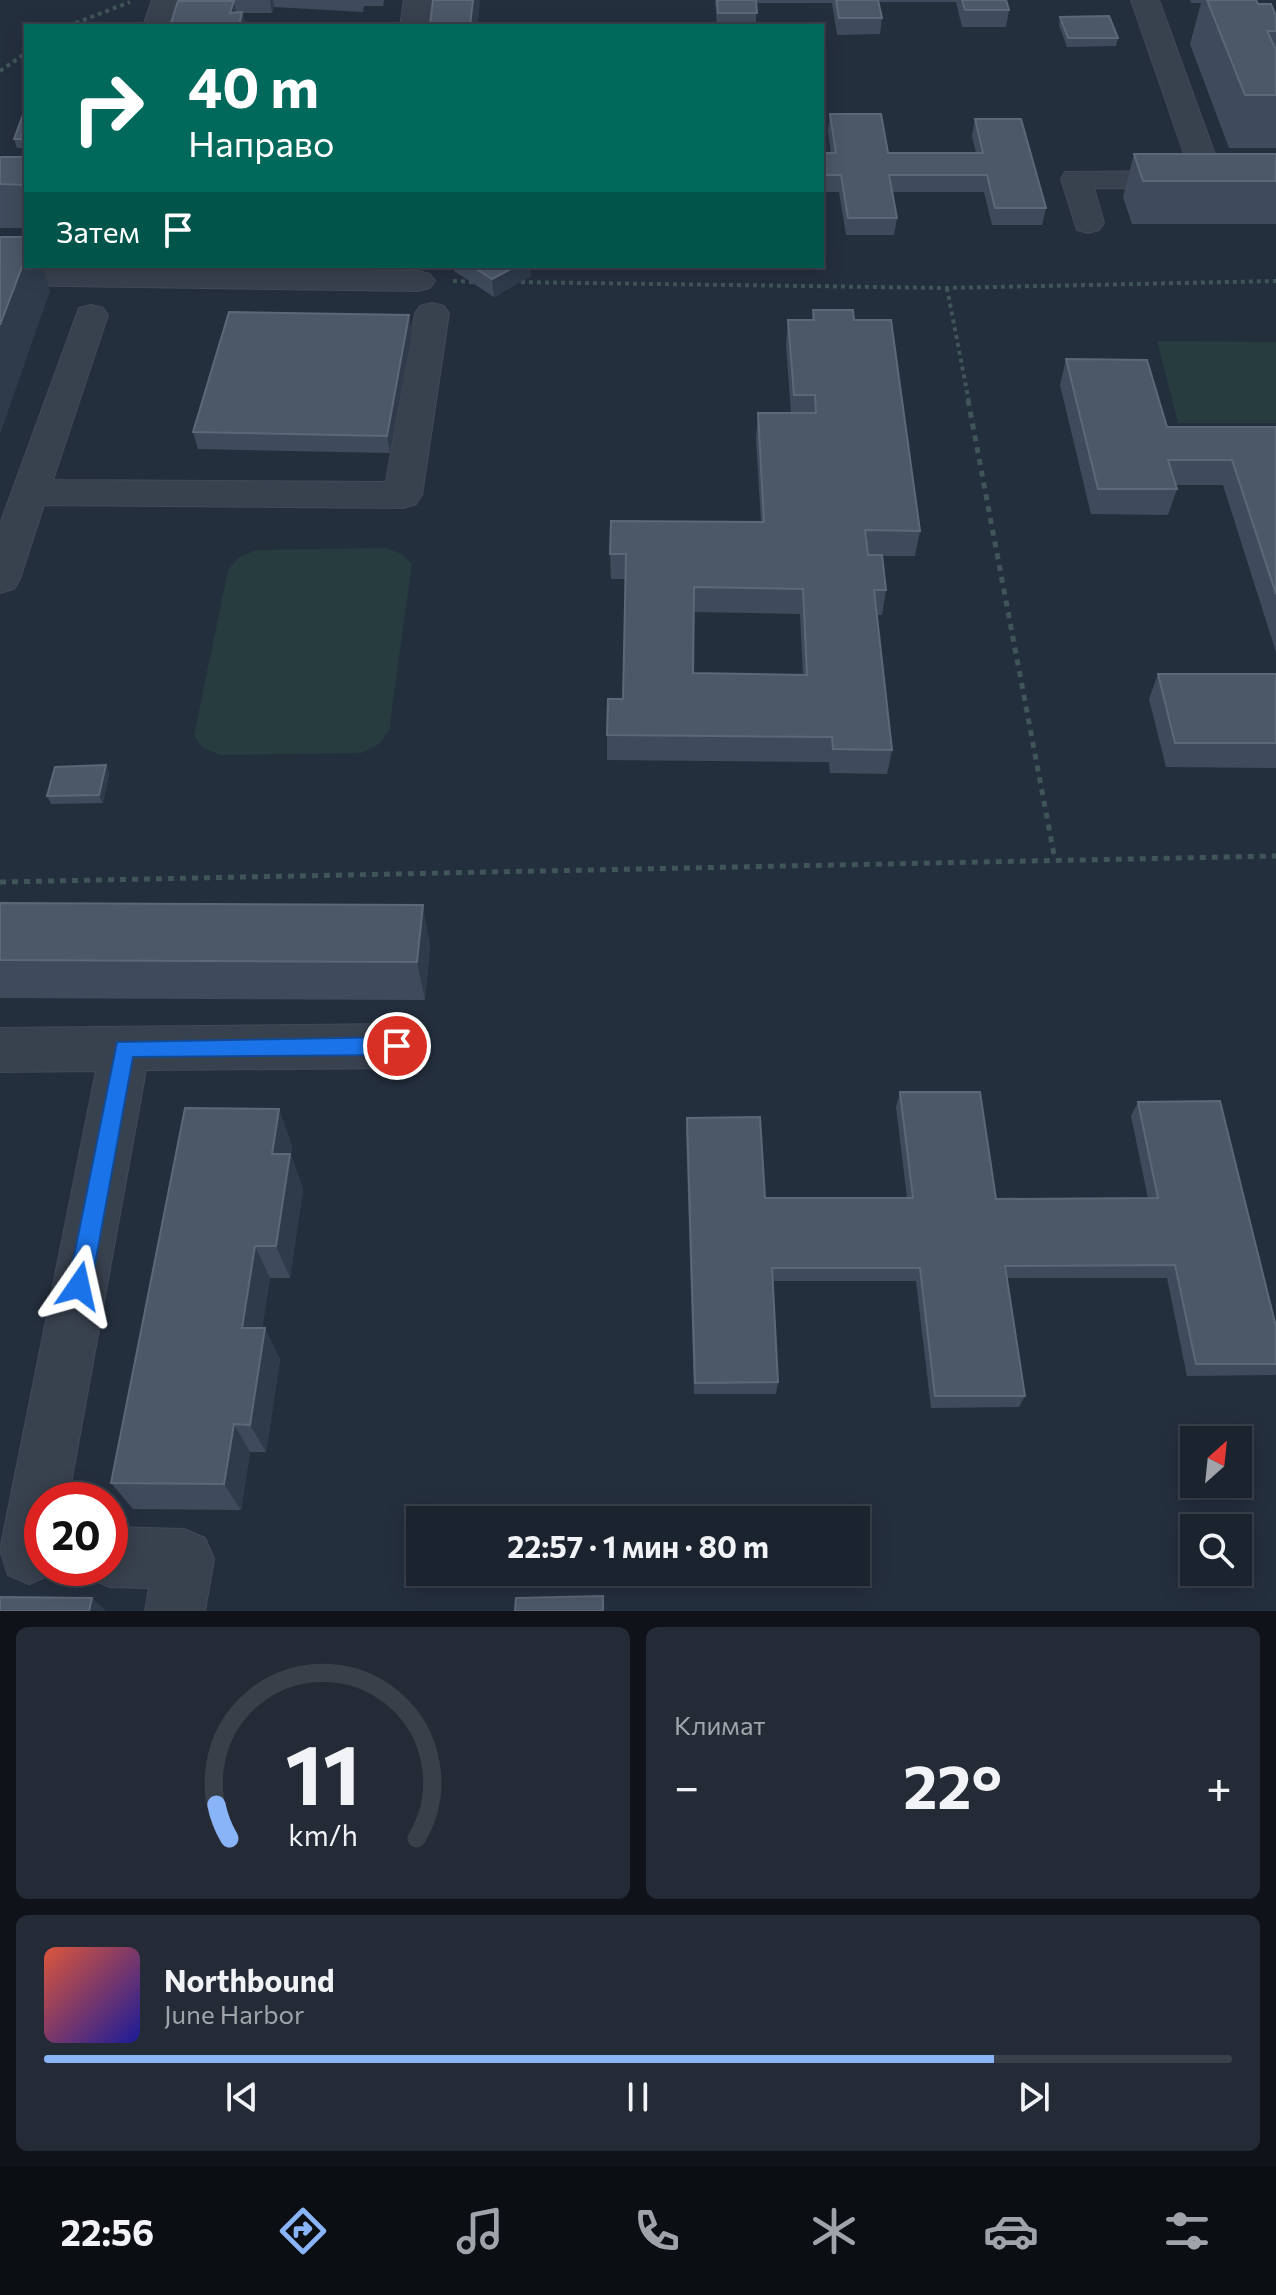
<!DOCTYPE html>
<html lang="ru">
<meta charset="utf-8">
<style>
:root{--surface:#1b232e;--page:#242b36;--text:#f1f3f6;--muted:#a0a4aa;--line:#39404a;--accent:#8ab4f8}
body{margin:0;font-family:Commissioner,sans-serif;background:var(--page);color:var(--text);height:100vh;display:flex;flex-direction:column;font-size:30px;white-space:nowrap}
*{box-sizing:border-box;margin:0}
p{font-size:26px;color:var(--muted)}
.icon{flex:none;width:44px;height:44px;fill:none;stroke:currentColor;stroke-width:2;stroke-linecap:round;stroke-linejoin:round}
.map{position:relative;height:1611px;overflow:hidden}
.side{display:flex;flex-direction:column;gap:16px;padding:16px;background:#0f1319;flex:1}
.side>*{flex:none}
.banner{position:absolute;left:24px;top:24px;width:800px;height:244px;border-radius:0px;box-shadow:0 4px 20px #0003,0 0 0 2px var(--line);background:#00695c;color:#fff;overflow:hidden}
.needle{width:52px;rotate:27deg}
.controls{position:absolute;left:1180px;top:1426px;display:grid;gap:16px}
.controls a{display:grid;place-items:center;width:72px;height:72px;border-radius:0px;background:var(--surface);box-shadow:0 4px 20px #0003,0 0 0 2px var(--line);font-size:40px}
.speed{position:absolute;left:24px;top:1482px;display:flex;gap:16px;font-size:40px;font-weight:700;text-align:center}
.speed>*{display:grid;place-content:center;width:104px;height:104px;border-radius:50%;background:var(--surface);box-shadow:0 4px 20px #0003,0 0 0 2px var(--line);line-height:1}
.speed .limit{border:12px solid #d22;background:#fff;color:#111}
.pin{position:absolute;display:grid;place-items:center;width:68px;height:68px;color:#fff;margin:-34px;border:4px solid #fff;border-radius:50%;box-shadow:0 2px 8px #0007}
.me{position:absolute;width:88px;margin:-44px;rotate:11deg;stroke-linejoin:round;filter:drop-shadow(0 0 6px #0008)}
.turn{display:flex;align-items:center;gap:28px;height:168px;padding:0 32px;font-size:36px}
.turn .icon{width:104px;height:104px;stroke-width:2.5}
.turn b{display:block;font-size:56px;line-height:68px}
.then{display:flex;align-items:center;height:76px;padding:0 32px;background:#0003;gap:16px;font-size:30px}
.big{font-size:60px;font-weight:700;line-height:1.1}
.side .card{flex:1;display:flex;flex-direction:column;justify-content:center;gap:12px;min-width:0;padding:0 28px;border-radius:12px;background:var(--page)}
.side .dial{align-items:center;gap:0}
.dial svg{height:208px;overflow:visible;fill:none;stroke:var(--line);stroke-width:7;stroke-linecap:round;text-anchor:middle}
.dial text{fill:var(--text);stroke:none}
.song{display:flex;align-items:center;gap:24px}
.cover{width:96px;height:96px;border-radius:12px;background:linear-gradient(135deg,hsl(10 70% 55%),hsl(240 70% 35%))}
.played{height:8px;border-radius:4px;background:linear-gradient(90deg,var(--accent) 80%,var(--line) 80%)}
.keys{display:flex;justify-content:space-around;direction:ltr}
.heat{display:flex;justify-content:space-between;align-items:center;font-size:44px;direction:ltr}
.side .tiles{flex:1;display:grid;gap:16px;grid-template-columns:1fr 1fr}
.card:last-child{grid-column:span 2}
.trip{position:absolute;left:406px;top:1506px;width:464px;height:80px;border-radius:0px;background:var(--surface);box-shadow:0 4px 20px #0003,0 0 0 2px var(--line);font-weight:700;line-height:80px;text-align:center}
.dock{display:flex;height:128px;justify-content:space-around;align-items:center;background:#0b0e12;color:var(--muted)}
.dock .icon{width:56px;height:56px}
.dock .selected{color:var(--accent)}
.dock b{font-size:36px;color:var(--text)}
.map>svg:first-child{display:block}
</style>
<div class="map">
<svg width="1276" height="1611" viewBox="0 0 1276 1611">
<rect width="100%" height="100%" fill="#242f3e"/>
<!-- green -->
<path fill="#263c3f" d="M1157 341 1276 342V423H1178Z
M385 548 402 554 412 564 389 730 379 744 361 753 221 755 203 748 194 735 228 570 239 557 256 550Z"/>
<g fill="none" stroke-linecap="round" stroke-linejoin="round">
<defs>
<path id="minor" d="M152 0H180L171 26H143Z
M404 0H432L428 26H400Z
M1131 0H1159L1221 171 1276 172V190L1094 188 1104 223 1099 230 1088 233 1077 230 1061 179 1065 172 1190 171Z
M0 265 418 271 430 274 435 281 430 288 418 291 0 285Z
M432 303 444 306 449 313 422 495 416 504 403 508 44 505 20 579 14 589 0 593V524L79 308 91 305 103 308 108 315 53 480 386 482 415 313 420 306Z
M397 1024 414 1031 422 1046 414 1061 397 1068 146 1070 68 1500H42V1568H53L50 1575 29 1584 8 1575 0 1550 96 1071 0 1072V1028Z
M110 1527 184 1529 205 1538 214 1559 205 1611H145L149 1588 110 1587 89 1578 85 1568H110Z"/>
</defs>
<!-- minor casing -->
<use href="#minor" stroke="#414a57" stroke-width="2"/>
<!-- path-far1 -->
<path stroke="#3f5557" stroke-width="4" stroke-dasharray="4 4" stroke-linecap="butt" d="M68 26 130 2
M0 71 26 53
M453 281 475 282
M513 282 947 288 1276 281
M947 288 969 402"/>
<!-- path -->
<path stroke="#3f5557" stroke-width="5" stroke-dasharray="6 6" stroke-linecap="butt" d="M968 400 1055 860
M0 882 1276 856"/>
<!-- minor -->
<use href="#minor" fill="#38414e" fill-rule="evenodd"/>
</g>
<!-- wall -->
<path fill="#3f4b5c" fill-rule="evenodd" d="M198 0H384L383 6H364L363 12 274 7 272 13H243L245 26Z
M715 0H1006L1009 10 1006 27H962L956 2H878L882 18 880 34 837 35 832 3H756V26H717Z
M1190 0H1256L1258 4 1276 16V148H1229L1190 44 1201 3H1191Z
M1060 17 1118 38 1116 46 1067 47 1059 25Z
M26 112V148H17L14 139Z
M830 114 888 153H976L972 136 975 119 1046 208 1042 225H992L984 192H892L897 218 894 235H846L839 192H822V153H831L828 131Z
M1134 154H1276V224H1132L1123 197Z
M0 157H26V228H0Z
M454 266H530L531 276 494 297 454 271Z
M813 310 854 320 920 531 915 556H882L886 590 882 615H877L892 750 887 774 830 773 829 762 607 760V735L623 699 626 579H611L610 554 761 522 756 438 758 413H791L786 345 788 320H812ZM693 612 800 614 803 675 693 673Z
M412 333 390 453 198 449 193 432Z
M1066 359 1167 427H1276V652L1223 485H1176L1177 489 1168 515 1091 514 1060 385Z
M1158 674H1276V768L1166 767 1149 699Z
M106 765 109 774 103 803 51 804 47 796Z
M0 903 430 945 425 1000 0 998Z
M900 1092 996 1199 1148 1198 1131 1116 1138 1102 1276 1327V1374L1275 1375 1187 1376 1167 1278H1007L1025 1396 1019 1407 931 1408 916 1281H772L778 1382 776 1394H694L686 1132 687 1118 765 1198H907L896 1107Z
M292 1145 291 1155 303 1189 290 1278H270L262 1328 280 1359 266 1452H250L241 1510 133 1509 111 1483Z"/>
<!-- shaded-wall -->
<path fill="#2f3b4b" d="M270 0H273L274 7 272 13Z
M473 0H480L478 26H470Z
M234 1 239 26 242 12 245 26H233L230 13Z
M26 256V266H42L50 291 0 434V325Z
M516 266H530L531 276 494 297 492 279Z
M409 315 412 333 390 453 387 436Z
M106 765 109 774 103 803 99 795Z
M423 905 430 945 425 1000 417 962Z
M279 1109 292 1145 291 1155 303 1189 290 1278 276 1246 272 1154Z
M255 1246 270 1278 257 1358 242 1328Z
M265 1328 280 1359 266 1452 250 1425Z
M234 1424 250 1452 241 1510 224 1484Z
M92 1598 106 1611H89Z"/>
<!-- building -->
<path fill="#4b5868" stroke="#5c6777" stroke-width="2" fill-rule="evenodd" d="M433 0H473L470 26H430Z
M717 0H756L757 13H718Z
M836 0H878L882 18H839Z
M962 0H1006L1009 10H965Z
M1207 0H1256L1258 4H1271L1276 16V31H1267L1276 50V95H1245Z
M178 1H234L230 13 242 12 239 26H170Z
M1109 16 1118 38H1068L1060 17Z
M24 112H26V139H14Z
M830 114H881L888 153H983L975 119H1021L1046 208H995L987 175H889L897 218H848L841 175H822V153H836Z
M1134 154H1276V181H1143Z
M0 157H26V185L0 184Z
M0 237H26V256L0 325Z
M472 266H516L492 279Z
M813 310H853L854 320H891L920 531 865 530 868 555H882L886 590H874L892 750 833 749 832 737 607 735 608 699H623L626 554H610L611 521 764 522 758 413H816L815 395H794L788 320H814ZM694 587 803 589 807 675 693 673Z
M229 312 409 315 387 436 193 432Z
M1066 359 1147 360 1167 427H1276V594L1232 460H1168L1177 489H1098Z
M1158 674H1276V743H1175Z
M106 765 99 795 47 796 55 767Z
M0 903 423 905 417 962 0 960Z
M900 1092H980L996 1199 1158 1198 1138 1102 1220 1101 1276 1327V1364H1196L1175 1265 1005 1266 1025 1396H935L920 1268H772L778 1382 695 1383 687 1118 760 1117 765 1198H913Z
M185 1108 279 1109 272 1154H290L276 1246H255L242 1328H265L250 1425 234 1424 224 1484 111 1483Z
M603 1596V1611H515L516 1598Z
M0 1597 92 1598 89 1611H0Z"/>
<!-- route -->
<path fill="#1a73e8" stroke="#114b97" stroke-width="2" d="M397 1037 407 1046 397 1055 133 1057 91 1286 87 1294 79 1297 72 1294 68 1286 117 1042Z"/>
</svg>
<div class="controls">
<a><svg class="needle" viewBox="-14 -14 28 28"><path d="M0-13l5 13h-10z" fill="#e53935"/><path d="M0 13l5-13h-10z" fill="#a0a4aa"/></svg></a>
<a><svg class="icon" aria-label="search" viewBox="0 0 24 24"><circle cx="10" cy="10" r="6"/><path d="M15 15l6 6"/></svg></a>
</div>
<div class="speed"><div class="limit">20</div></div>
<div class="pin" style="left:397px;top:1046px;background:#d93025"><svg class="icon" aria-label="arrive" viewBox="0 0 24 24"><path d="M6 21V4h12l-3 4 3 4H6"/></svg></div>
<svg class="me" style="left:79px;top:1286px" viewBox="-20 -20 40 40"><path d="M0-17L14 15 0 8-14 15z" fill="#1a73e8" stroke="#fff" stroke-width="4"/></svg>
<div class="trip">22:57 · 1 мин · 80 m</div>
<div class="banner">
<div class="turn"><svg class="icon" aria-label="right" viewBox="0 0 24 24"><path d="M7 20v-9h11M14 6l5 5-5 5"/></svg><div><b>40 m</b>Направо</div></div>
<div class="then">Затем<svg class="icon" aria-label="arrive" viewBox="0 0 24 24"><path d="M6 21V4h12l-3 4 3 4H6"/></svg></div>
</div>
</div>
<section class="side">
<div class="tiles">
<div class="card dial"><svg viewBox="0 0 100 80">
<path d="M14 69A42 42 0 1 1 86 69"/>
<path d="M14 69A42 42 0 0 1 9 56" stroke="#8ab4f8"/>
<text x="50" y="56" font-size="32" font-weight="700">11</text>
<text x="50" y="72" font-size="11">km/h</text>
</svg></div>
<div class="card"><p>Климат</p>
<div class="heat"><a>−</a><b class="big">22°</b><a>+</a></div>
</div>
<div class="card">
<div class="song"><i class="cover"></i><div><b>Northbound</b><p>June Harbor</p></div></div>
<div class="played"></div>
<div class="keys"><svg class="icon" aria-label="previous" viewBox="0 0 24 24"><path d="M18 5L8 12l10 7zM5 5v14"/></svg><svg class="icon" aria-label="pause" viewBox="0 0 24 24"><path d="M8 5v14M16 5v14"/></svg><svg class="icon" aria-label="next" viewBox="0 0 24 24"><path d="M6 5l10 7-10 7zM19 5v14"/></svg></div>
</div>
</div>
</section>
<nav class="dock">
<b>22:56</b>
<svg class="icon selected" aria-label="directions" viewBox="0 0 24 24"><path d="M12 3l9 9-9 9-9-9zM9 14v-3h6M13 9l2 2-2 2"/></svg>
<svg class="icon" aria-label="music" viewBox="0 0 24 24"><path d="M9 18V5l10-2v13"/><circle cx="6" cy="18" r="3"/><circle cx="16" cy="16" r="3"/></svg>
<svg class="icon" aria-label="phone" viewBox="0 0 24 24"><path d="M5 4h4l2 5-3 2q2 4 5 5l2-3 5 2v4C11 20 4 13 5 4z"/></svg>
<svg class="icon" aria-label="climate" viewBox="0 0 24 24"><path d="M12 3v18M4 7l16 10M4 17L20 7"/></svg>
<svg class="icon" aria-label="car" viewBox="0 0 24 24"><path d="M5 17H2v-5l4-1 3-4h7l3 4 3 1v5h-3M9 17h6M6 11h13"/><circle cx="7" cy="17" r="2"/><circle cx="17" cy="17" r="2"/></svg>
<svg class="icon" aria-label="filters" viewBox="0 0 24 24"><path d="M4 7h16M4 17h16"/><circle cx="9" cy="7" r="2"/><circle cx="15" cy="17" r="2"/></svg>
</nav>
